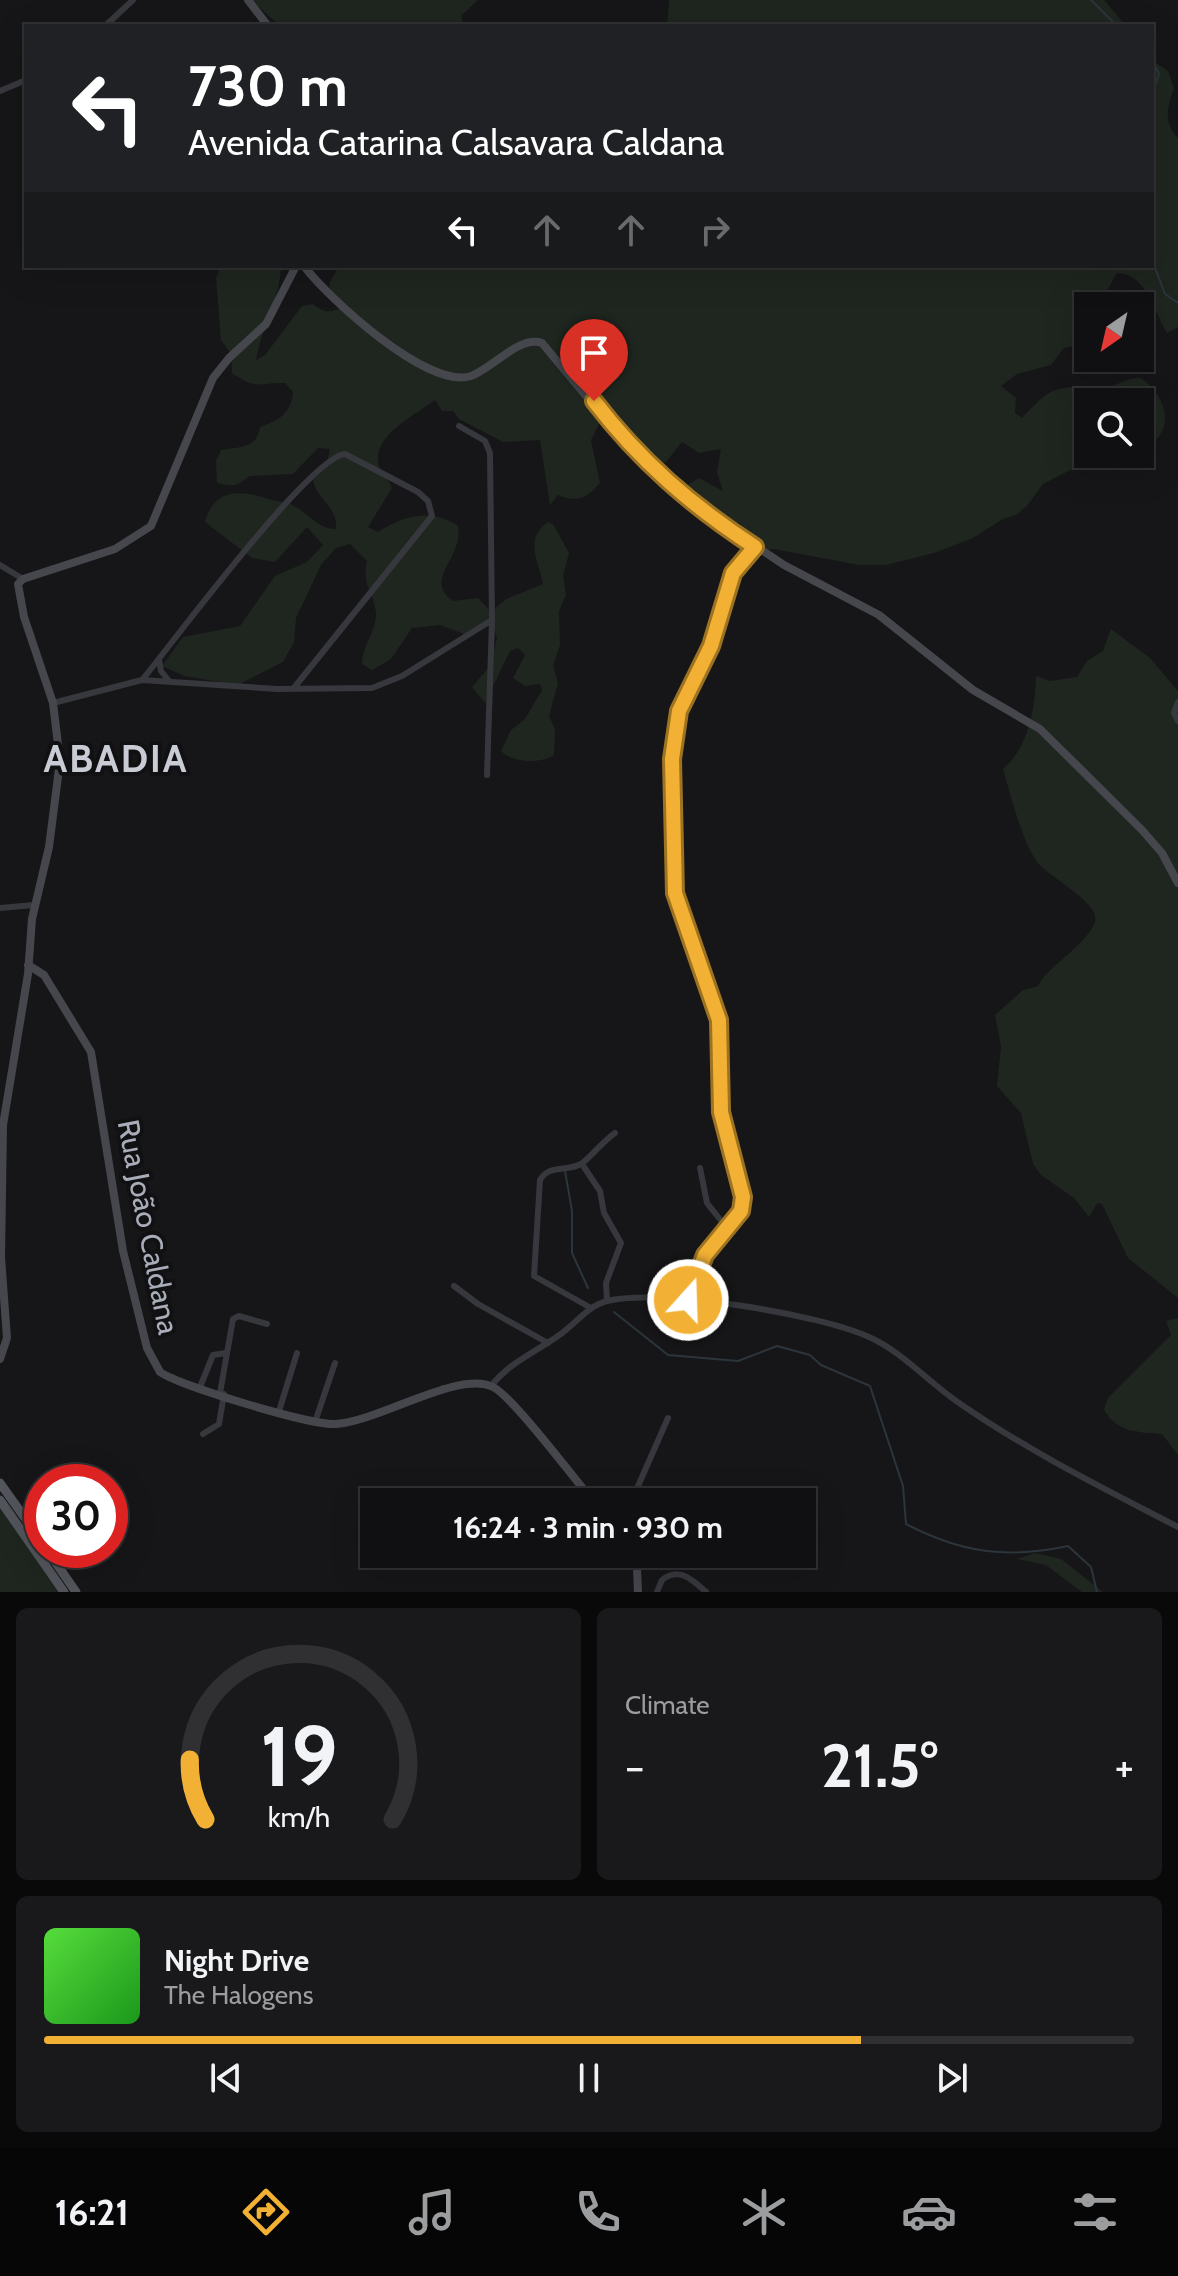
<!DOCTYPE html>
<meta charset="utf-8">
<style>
:root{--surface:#101012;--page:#19191b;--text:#f1f3f6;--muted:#9c9d9f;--line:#303032;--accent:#f2b134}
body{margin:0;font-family:Cabin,sans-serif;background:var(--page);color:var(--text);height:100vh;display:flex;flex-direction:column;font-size:30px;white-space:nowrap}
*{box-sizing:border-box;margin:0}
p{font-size:26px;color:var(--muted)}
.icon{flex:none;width:44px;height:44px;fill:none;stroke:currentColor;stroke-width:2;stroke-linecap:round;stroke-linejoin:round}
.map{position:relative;height:1592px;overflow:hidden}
.panel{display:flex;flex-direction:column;gap:16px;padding:16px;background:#09090a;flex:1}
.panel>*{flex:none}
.guide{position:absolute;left:24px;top:24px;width:1130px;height:244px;border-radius:0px;box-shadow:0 8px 32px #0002,0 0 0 2px var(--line);background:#202124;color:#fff;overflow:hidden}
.needle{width:52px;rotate:214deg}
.fabs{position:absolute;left:1074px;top:292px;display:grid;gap:16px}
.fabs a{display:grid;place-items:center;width:80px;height:80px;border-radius:0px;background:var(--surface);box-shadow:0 8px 32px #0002,0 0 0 2px var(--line);font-size:40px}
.speed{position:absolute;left:24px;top:1464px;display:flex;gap:16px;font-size:40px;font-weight:700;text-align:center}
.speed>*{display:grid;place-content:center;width:104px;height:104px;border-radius:50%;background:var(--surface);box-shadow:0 8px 32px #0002,0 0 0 2px var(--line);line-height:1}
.speed .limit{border:12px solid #d22;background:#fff;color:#111}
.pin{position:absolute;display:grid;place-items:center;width:68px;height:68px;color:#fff;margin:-82px -34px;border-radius:50% 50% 50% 0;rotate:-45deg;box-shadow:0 0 8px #0007}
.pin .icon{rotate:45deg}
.me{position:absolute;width:88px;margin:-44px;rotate:20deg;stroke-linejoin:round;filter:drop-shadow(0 0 6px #0008)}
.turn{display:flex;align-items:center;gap:28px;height:168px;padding:0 32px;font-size:36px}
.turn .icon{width:104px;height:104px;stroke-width:2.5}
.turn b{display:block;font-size:56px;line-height:68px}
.lanes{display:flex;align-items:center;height:76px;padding:0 32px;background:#0003;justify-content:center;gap:40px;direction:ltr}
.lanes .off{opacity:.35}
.big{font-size:60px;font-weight:800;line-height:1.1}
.panel .widget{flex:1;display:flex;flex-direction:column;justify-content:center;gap:12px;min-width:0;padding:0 28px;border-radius:12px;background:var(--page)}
.panel .dial{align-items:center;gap:0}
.dial svg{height:208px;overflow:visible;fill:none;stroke:var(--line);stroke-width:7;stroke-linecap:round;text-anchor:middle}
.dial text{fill:var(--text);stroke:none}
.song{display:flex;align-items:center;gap:24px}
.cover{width:96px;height:96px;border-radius:12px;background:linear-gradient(135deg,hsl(110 70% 55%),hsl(120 70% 35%))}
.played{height:8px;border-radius:4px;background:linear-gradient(90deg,var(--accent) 75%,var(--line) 75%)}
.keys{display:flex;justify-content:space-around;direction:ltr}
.heat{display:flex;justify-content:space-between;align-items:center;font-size:44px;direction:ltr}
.panel .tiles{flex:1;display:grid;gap:16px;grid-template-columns:1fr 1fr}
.widget:last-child{grid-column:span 2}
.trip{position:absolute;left:360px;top:1488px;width:456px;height:80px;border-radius:0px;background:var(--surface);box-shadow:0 8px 32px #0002,0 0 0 2px var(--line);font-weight:800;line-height:80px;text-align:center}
.menu{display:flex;height:128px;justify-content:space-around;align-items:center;background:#060607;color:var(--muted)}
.menu .icon{width:56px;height:56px}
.menu .on{color:var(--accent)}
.menu b{font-size:36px;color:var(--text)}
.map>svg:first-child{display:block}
</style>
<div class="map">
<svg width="1178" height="1592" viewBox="0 0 1178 1592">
<rect width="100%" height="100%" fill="#161618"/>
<!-- green -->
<path fill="#1e261f" d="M251 0H478L461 16 464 26H280Z
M669 0H1104L1126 26H667Z
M1152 60 1168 71 1174 88C1167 106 1163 123 1178 138V327L1167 333C1153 310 1148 275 1117 273L1105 294 1109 306H1088V332L1075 346 1064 348 1051 365 1017 374 1001 386 1016 398 1015 413 1022 418C1057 380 1058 389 1105 387 1118 386 1127 377 1141 378 1168 397 1178 435 1140 450V402H1088V454H1129L1094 458 1043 484 1027 506 1016 515 1003 519 973 538 934 553 886 565H859L774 549 749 552 740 523H734L731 534C719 534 710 527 710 514L679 498 689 484 699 478 723 491 717 472 721 449 699 453 682 442 666 462 659 463C635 450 630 422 604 414L591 440 600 483C587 498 577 503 558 495L550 505 540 440 503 442 459 419 453 411H442L435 400C416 415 370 436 379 466 382 474 389 480 392 488L368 527 378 532C404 515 432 508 458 526 464 559 422 579 453 601L478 598 491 612 506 599 543 584C539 561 523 540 548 522L553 524 569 553 563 576 566 595 559 611 560 645 553 666 558 683 549 716 555 729 554 755C540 764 513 763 501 751L511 730 525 719 542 690 540 684 525 686 513 678 525 655 518 648 510 651 485 703 472 687 491 665 497 638 491 620 485 628 464 634 440 625 412 628 391 659 372 670 362 664C362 647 375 633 376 616 376 594 361 587 367 561L350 544 336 548 321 565 296 618 294 642 283 662 238 685 184 676 162 666 183 637 240 626 275 576 307 562 323 545 307 527 275 562 252 558 205 522C214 488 240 490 269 499 278 502 286 501 294 506 309 514 318 529 336 529 338 506 317 501 313 480L327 461 330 449 318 448 293 474 249 476C238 487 232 487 217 483L216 461 221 450C239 447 257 449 260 427 279 420 291 414 293 392L285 383C258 382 258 391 232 373L231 354 221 340 216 278 221 266H281C280 299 261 328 256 360L265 355 302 306 313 304C323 312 330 314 342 307L329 296 330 282 339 266H1152Z
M1111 629 1150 658 1178 691V1298L1128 1258 1102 1204 1097 1203 1089 1217 1074 1198 1041 1175 1033 1164 1021 1113 997 1086 1001 1046 995 1015 1023 990 1038 986C1046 967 1088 945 1095 921 1100 904 1053 879 1041 866 1024 850 1010 793 1003 769 1029 747 1035 708 1036 676L1050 681 1077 677 1087 661 1103 651Z
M1178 1318V1455L1162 1434C1139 1432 1117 1433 1104 1410L1108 1398 1171 1335 1166 1321Z
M0 1501 63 1592H0Z
M1035 1553 1061 1559 1103 1592H1082L1046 1565 1017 1559Z"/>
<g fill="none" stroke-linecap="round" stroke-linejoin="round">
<!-- stream -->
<path stroke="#2c353c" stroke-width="2" d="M1091 0 1117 26
M1152 59 1159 74 1152 94
M1152 260 1165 294 1178 303
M565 1171 572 1211V1253L588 1288
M614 1312 668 1355 738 1361 777 1346 810 1355 821 1365 870 1386 903 1486 906 1524C962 1553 1007 1559 1068 1546L1091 1567 1097 1592"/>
<!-- street -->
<path stroke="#37383d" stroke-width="6" d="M105 26 133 0
M0 91 26 80
M459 426 485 441 490 453 492 620 487 775
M0 565 23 579
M159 660 161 671 169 681
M142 680C172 644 310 457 345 454L418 492 428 501 432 516 293 689
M1178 702 1174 713 1178 721
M53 703 142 680 277 689 372 688 402 676 492 620
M0 908 34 905
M582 1164 600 1191 604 1213 621 1243 606 1283 607 1301
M700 1168 707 1203 726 1227
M454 1286 478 1304 548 1343
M688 1300 705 1255 741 1211 743 1197 721 1112 719 1020 675 893 672 759 679 711 711 646 733 573 755 547
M591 1308 534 1276 540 1180C549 1164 566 1172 581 1164 588 1160 603 1141 615 1133
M491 1386C510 1362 534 1353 558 1336 575 1325 587 1306 607 1301 661 1288 819 1314 869 1337 903 1352 931 1385 962 1405 1030 1452 1105 1489 1178 1527
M200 1387 213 1355 226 1353
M220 1393 233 1319 239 1316 267 1324
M279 1411 297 1353
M315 1422 335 1363
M203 1434 219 1424 224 1394
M631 1502 668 1418
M657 1592 662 1580C679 1566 693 1580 706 1592"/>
<!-- secondary -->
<path stroke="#45474d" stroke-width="8" d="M248 0 268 26
M304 266C328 298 428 390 471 376 492 369 519 335 542 343L622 439 687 500 784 565 879 615 973 690 1040 729 1142 830 1162 853 1178 883
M28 965 44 975 91 1052 123 1251 147 1348 160 1372C180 1386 312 1426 336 1424 380 1421 458 1370 493 1387 513 1397 575 1480 594 1502
M0 1359 7 1338 1 1257 3 1125 28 974 32 919 49 847 60 761 53 703 24 617 18 584 23 579 115 549 151 526 213 378 229 358 266 324 296 266
M631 1554 637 1569 638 1592"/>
<!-- primary -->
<path stroke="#53555c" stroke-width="9" d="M0 1483 42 1542
M0 1500 64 1592
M47 1550 76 1592"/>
</g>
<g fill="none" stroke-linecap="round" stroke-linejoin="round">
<defs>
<path id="route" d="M594 401C640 461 692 506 755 547L733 573 711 646 679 711 672 759 675 893 719 1020 721 1112 743 1197 741 1211 705 1255 688 1300"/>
</defs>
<!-- route casing -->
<use href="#route" stroke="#9d7322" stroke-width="20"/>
<!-- route -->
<use href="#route" stroke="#f2b134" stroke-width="14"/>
</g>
<g text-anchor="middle" stroke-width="8" stroke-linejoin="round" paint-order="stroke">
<!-- street labels -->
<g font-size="30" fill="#a8adb8" stroke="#111113">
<text transform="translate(148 1227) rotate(79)" y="10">Rua João Caldana</text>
</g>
<!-- district labels -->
<g font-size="38" font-weight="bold" letter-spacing="2" fill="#c9ccd4" stroke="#111113">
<text x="116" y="772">ABADIA</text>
</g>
</g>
</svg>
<div class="fabs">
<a><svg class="needle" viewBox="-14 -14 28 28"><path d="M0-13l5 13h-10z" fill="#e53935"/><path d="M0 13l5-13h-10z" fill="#9c9d9f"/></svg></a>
<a><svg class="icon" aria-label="search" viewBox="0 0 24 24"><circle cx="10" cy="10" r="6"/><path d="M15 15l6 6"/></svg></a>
</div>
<div class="speed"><div class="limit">30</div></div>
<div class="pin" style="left:594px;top:401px;background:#d93025"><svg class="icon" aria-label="arrive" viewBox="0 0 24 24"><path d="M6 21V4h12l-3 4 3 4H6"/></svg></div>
<svg class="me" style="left:688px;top:1300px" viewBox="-20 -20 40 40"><circle r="17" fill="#f2b134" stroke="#fff" stroke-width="3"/><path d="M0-11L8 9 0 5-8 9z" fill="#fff"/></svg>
<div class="trip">16:24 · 3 min · 930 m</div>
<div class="guide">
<div class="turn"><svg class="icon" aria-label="left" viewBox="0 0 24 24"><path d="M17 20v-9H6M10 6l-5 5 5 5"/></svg><div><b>730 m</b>Avenida Catarina Calsavara Caldana</div></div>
<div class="lanes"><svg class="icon" aria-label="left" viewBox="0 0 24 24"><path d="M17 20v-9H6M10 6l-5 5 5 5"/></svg><svg class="icon off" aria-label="ahead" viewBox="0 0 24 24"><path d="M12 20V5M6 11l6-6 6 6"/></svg><svg class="icon off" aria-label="ahead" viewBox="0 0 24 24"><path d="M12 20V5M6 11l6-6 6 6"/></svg><svg class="icon off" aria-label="right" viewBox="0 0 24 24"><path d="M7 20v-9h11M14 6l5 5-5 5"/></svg></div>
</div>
</div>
<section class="panel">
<div class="tiles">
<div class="widget dial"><svg viewBox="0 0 100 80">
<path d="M14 69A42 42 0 1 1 86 69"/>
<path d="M14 69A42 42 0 0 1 8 46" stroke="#f2b134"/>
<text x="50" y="56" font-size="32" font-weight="700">19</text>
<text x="50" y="72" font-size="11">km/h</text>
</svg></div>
<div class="widget"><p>Climate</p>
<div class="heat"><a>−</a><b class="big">21.5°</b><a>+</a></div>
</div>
<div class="widget">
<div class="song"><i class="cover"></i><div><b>Night Drive</b><p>The Halogens</p></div></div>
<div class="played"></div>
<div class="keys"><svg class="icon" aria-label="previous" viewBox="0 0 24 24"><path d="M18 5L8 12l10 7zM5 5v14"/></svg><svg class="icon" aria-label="pause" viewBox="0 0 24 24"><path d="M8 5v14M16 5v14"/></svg><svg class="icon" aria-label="next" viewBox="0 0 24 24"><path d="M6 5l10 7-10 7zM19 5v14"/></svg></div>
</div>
</div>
</section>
<nav class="menu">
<b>16:21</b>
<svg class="icon on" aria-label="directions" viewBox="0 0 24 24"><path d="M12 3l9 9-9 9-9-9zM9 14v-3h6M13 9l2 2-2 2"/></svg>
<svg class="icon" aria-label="music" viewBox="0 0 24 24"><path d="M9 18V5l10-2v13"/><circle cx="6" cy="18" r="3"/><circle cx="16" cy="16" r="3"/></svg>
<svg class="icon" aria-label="phone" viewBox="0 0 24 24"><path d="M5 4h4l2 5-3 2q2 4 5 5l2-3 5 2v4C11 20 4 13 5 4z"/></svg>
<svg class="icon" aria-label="climate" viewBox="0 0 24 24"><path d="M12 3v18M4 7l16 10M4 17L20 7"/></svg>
<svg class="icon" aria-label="car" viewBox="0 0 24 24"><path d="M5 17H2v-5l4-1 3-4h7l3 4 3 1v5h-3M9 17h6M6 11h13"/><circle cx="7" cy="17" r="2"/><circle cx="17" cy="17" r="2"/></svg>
<svg class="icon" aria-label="filters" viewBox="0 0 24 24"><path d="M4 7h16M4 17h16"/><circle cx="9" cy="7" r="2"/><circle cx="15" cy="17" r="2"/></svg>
</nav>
